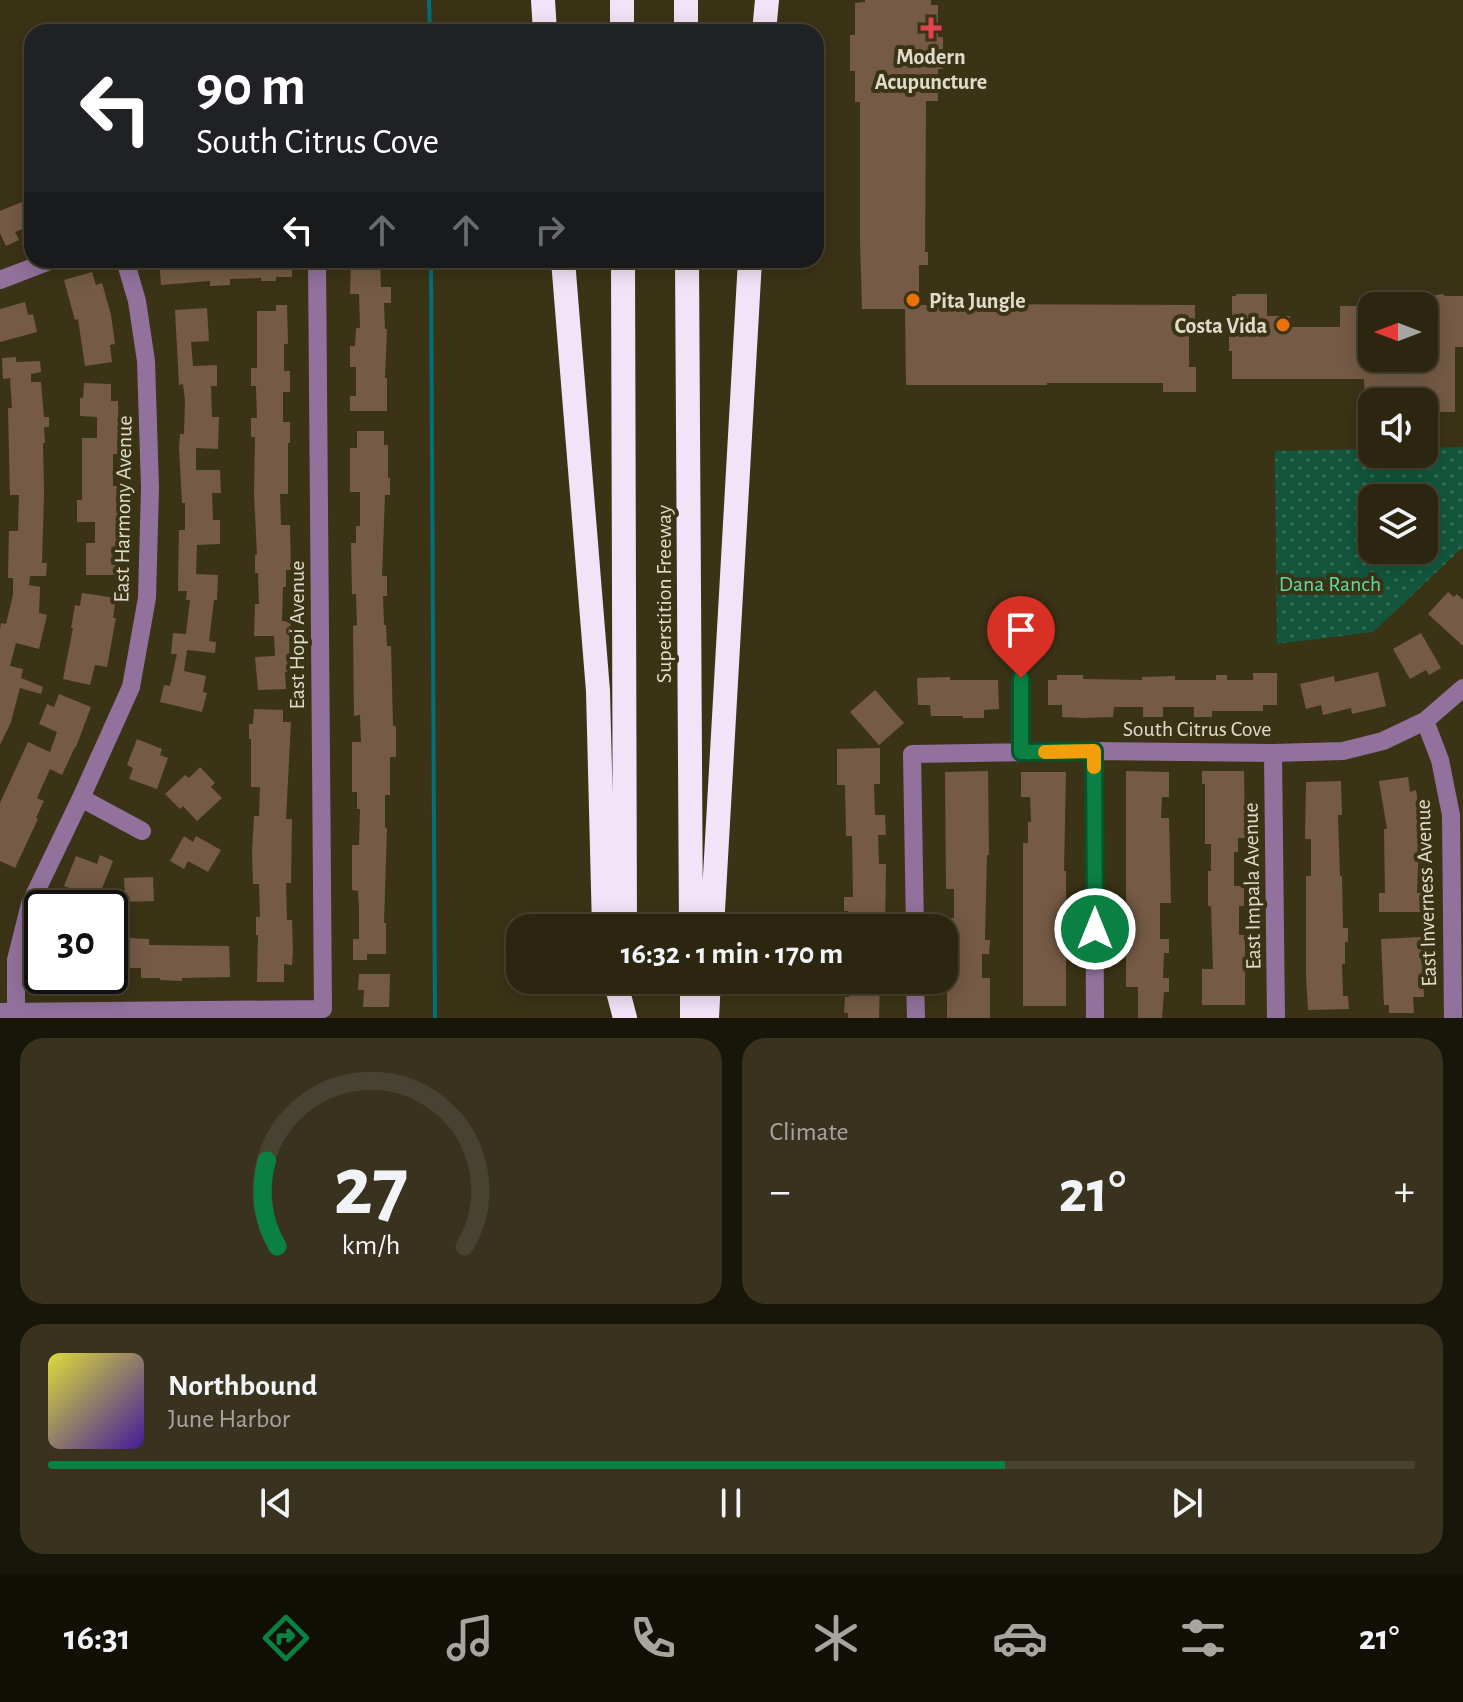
<!DOCTYPE html>
<meta charset="utf-8">
<style>
:root{--surface:#2c2610;--page:#38321e;--text:#f1f3f6;--muted:#a6a59f;--line:#484330;--accent:#0b8043}
body{margin:0;font-family:"Alegreya Sans",sans-serif;background:var(--page);color:var(--text);height:100vh;display:flex;flex-direction:column;font-size:30px;white-space:nowrap}
*{box-sizing:border-box;margin:0}
p{font-size:26px;color:var(--muted)}
.icon{flex:none;width:44px;height:44px;fill:none;stroke:currentColor;stroke-width:2;stroke-linecap:round;stroke-linejoin:round}
.map{position:relative;height:1018px;overflow:hidden}
.panel{display:flex;flex-direction:column;gap:20px;padding:20px;background:#181509;flex:1}
.panel>*{flex:none}
.banner{position:absolute;left:24px;top:24px;width:800px;height:244px;border-radius:24px;box-shadow:0 4px 20px #0003,0 0 0 2px var(--line);background:#202124;color:#fff;overflow:hidden}
.needle{width:52px;rotate:270deg}
.buttons{position:absolute;left:1358px;top:292px;display:grid;gap:16px}
.buttons a{display:grid;place-items:center;width:80px;height:80px;border-radius:16px;background:var(--surface);box-shadow:0 4px 20px #0003,0 0 0 2px var(--line);font-size:40px}
.speed{position:absolute;left:24px;top:890px;display:flex;gap:16px;font-size:40px;font-weight:700;text-align:center}
.speed>*{display:grid;place-content:center;width:104px;height:104px;border-radius:50%;background:var(--surface);box-shadow:0 4px 20px #0003,0 0 0 2px var(--line);line-height:1}
.speed .limit{border:4px solid #111;border-radius:12px;background:#fff;color:#111}
.pin{position:absolute;display:grid;place-items:center;width:68px;height:68px;color:#fff;margin:-82px -34px;border-radius:50% 50% 50% 0;rotate:-45deg;box-shadow:0 0 8px #0007}
.pin .icon{rotate:45deg}
.me{position:absolute;width:88px;margin:-44px;rotate:0deg;stroke-linejoin:round;filter:drop-shadow(0 0 6px #0008)}
.turn{display:flex;align-items:center;gap:28px;height:168px;padding:0 40px;font-size:36px}
.turn .icon{width:104px;height:104px;stroke-width:2.5}
.turn b{display:block;font-size:56px;line-height:68px}
.lanes{display:flex;align-items:center;height:76px;padding:0 40px;background:#0003;justify-content:center;gap:40px;direction:ltr}
.lanes .off{opacity:.35}
.big{font-size:60px;font-weight:700;line-height:1.1}
.panel .tile{flex:1;display:flex;flex-direction:column;justify-content:center;gap:12px;min-width:0;padding:0 28px;border-radius:24px;background:var(--page)}
.panel .dial{align-items:center;gap:0}
.dial svg{height:208px;overflow:visible;fill:none;stroke:var(--line);stroke-width:7;stroke-linecap:round;text-anchor:middle}
.dial text{fill:var(--text);stroke:none}
.song{display:flex;align-items:center;gap:24px}
.cover{width:96px;height:96px;border-radius:12px;background:linear-gradient(135deg,hsl(60 70% 55%),hsl(260 70% 35%))}
.played{height:8px;border-radius:4px;background:linear-gradient(90deg,var(--accent) 70%,var(--line) 70%)}
.keys{display:flex;justify-content:space-around;direction:ltr}
.heat{display:flex;justify-content:space-between;align-items:center;font-size:44px;direction:ltr}
.panel .tiles{flex:1;display:grid;gap:20px;grid-template-columns:1fr 1fr}
.tile:last-child{grid-column:span 2}
.trip{position:absolute;left:506px;top:914px;width:452px;height:80px;border-radius:24px;background:var(--surface);box-shadow:0 4px 20px #0003,0 0 0 2px var(--line);font-weight:700;line-height:80px;text-align:center}
.tab-bar{display:flex;height:128px;justify-content:space-around;align-items:center;background:#120f06;color:var(--muted)}
.tab-bar .icon{width:56px;height:56px}
.tab-bar .active{color:var(--accent)}
.tab-bar b{font-size:36px;color:var(--text)}
.map>svg:first-child{display:block}
</style>
<div class="map">
<svg width="1463" height="1018" viewBox="0 0 1463 1018">
<defs>
<pattern id="green-dots" width="8" height="8" patternUnits="userSpaceOnUse" patternTransform="scale(2)"><rect width="8" height="8" fill="#13563d"/><path d="M2 2h.1M6 6h.1" fill="none" stroke="#356e58" stroke-width="1.8" stroke-linecap="round"/></pattern>
</defs>
<rect width="100%" height="100%" fill="#3b3316"/>
<!-- green -->
<path fill="url(#green-dots)" fill-rule="evenodd" d="M1463 447V547L1373 632 1277 644 1275 451 1372 449V454H1424V448ZM1372 498H1424V550H1372Z"/>
<g fill="none" stroke-linecap="round" stroke-linejoin="round">
<!-- stream -->
<path stroke="#007178" stroke-width="4" d="M429 0 430 32
M431 260 435 1018"/>
</g>
<!-- building -->
<path fill="#755b46" d="M865 0H931V5H938V37H943V69H938V101H926L925 252H928V265H919V305H965V308H989V304L1195 305V333H1189V367H1196V392H1163V383H1047V385H906L905 309H862L860 242V102H855V71H850V35H855V3L865 2Z
M22 202 31 225 15 232 19 240 6 246 0 233V211Z
M159 260H292V277H276V281H261V278L230 279V285L210 286V281L161 285Z
M351 260H380L381 287H391V303H384L385 329H387L385 378H387V411H350V396H356V367H350V346H355L356 328H360L359 294H350Z
M92 272 96 285 102 283 111 315 115 344 110 345 112 362 85 366 78 319 75 320 64 280Z
M1236 294H1267V316H1290V327H1340V306H1372V358H1424V297L1443 294 1445 296H1463V347H1455V412H1424V402H1365L1364 379H1232V351H1229V315H1232V296H1236Z
M25 302 28 315 33 314 37 332 0 342V309Z
M276 305H287L288 344H284V371H290V392H283V422H290V443H288V494H280L281 525H290L291 570H286V587H283L282 621 291 622 289 636 290 672H285L286 689 258 690 255 657 275 656 274 636H254L255 604H259L258 573H255V555H257L254 494 255 437H251V418H257L256 386H251V368H257V311H276Z
M207 308 209 341 191 342 193 366 217 365V386H211L212 417H219L218 449 196 448V470H220L221 493H212L213 520H220V544L197 545 196 574 218 575 217 600H214L209 641 216 642 215 653 187 650 184 671 206 676 203 692 207 693 202 712 160 702 164 685 170 686 177 654H171L173 633 186 634 190 600H186L187 591H178L179 530H185V503H182L179 448 180 434H184L185 401 183 384 179 385 175 310Z
M16 357V362L40 361 41 372 31 374V382H41L44 417H49V427H44L45 443H43L44 494 42 563H47L46 576H30L29 585 40 587 39 613 47 615 39 649 16 643 10 666 23 669 21 678 43 687 41 694 20 688 11 722 0 745V629L1 623 6 624 13 595V578H8L9 531H18L19 495H10L8 408H12L10 378 3 379 2 358Z
M84 383 111 384V401H118L119 454H113V486H117V505H120L119 555H116V575H86V543H95V522H77V500H82V438H97V417L80 416V398H83Z
M357 431H384V445H388V478H390V495H385L382 576H387V596H383L384 625H386L387 646H391L393 726H396V757H390V795H385V828H387L384 923H386V954H367V960H353V939H359V907L358 891 352 890V845H359L360 809H357V792H352V742H361L360 715 354 716 353 626 357 625 356 594H352L351 543H356V526H360V492H350V448H357Z
M1448 592 1454 597 1457 594 1463 600V646L1428 614Z
M82 593 116 598 113 618H116L107 667 95 665 90 685 63 679 73 628H71L75 605 80 606Z
M1421 633 1441 668 1429 675 1426 670 1410 679 1393 649Z
M1378 672 1386 706 1352 714 1351 708 1323 715 1321 705 1306 709 1300 684 1334 676 1335 682Z
M1253 673H1277V705H1263V711H1212V717H1194V707H1163V717H1143V707H1114L1113 717 1083 718 1062 717V705H1048V680H1057V675H1083V679L1142 680V677L1175 676V680H1216V675H1227V680H1253Z
M950 677V680H998L999 709 984 710V718H963V716H931L930 705H918L917 678Z
M875 690 904 723 879 745 850 712Z
M59 694 91 707 76 747H75L62 775 50 769 37 798 44 801 36 818 38 819 15 868 0 861V803L28 742 50 752 57 732 39 724 47 704 54 707Z
M254 709 283 710V722H291L286 819H292L291 883H286L287 920H292L293 951 292 965 284 964V982H257L258 935H256V917H260L259 884H253L252 852 254 816H259L260 787H251V739H249V724H253Z
M137 739 162 749 160 755 168 758 157 789 129 779 133 768 127 765Z
M880 748V784H874L875 815H885L886 835H878L879 864H886L885 928H853V924H848V911H844V897H853L852 836H846L845 785H837V749Z
M200 767 215 783 211 787 222 798 197 821 183 806 180 809 165 794 185 775 189 778Z
M988 771 989 855H987L985 940H990L989 954H982V978H990V1018H947V918H954V889H946L945 772Z
M1126 771 1169 772V797H1162L1161 818H1169L1171 903H1160V939H1169V953H1164L1163 978H1169V992H1164L1162 1018H1138V987H1126Z
M1202 771H1244L1245 838H1238V852H1234V886H1244V906H1239V935H1245V1005H1202V969H1213L1211 906H1208V871H1211V844H1205V784H1202Z
M1021 772H1066L1064 871H1066V1006H1023V843H1028V822H1031L1030 797H1021Z
M1408 777 1410 792 1416 790 1420 815 1417 893H1424V912H1379V893H1385L1384 829H1387L1379 781Z
M1341 781 1342 815H1338L1340 876H1342L1343 928H1348V942H1345V964H1342L1343 996H1348L1349 1009 1308 1010 1306 976V876H1311V839H1305L1306 782Z
M184 836 193 842 196 836 221 850 208 872 188 861 184 869 170 861Z
M100 855 113 861 98 899 64 886 76 856 97 864Z
M153 877 154 901 125 902 124 878Z
M110 937 149 939V945L229 946 230 977 182 978V981L160 980V978H141V968H110Z
M1421 937 1424 997H1413L1414 1013H1389V1005H1384L1381 939Z
M359 974H390L389 1007H363L364 990H358Z
M849 980H880L879 1018H848V1013H844L845 997H849Z"/>
<g fill="none" stroke-linecap="round" stroke-linejoin="round">
<!-- minor -->
<path stroke="#92729d" stroke-width="18" d="M0 280 52 260
M1021 678V752
M1425 721 1440 760 1451 815 1453 1018
M1094 751 1095 1018
M1273 753 1276 1018
M81 798 142 831
M915 928 912 754 1094 751 1273 753 1343 751 1383 741 1425 721 1463 688
M915 980 916 1018
M0 1012 323 1009 317 260
M16 1012V960L30 904 81 798 131 687 147 598 150 488 146 361 137 301 125 260"/>
<!-- highway -->
<path stroke="#f3e3f8" stroke-width="24" d="M543 0 545 32
M622 0V32
M686 0V32
M764 32 767 0
M563 260 598 691 604 928
M623 260 625 928
M687 260 691 928
M712 928 750 260
M615 980 625 1018
M692 980V1018
M707 1018 709 980"/>
</g>
<g fill="none" stroke-linecap="round" stroke-linejoin="round">
<defs>
<path id="route" d="M1021 678V752L1094 751 1095 929"/>
</defs>
<!-- route casing -->
<use href="#route" stroke="#07532c" stroke-width="20"/>
<!-- route -->
<use href="#route" stroke="#0b8043" stroke-width="14"/>
<!-- slow -->
<path stroke="#f59e0b" stroke-width="14" d="M1045 752 1094 751V767"/>
</g>
<!-- markers -->
<path fill="#e0444e" stroke="#3b3316" stroke-width="3" d="M927 16h8v8h8v8h-8v8h-8v-8h-8v-8h8z"/>
<g fill="#e8710a" stroke="#3b3316" stroke-width="3">
<circle cx="913" cy="300" r="8"/>
<circle cx="1283" cy="325" r="8"/>
</g>
<g text-anchor="middle" stroke-width="8" stroke-linejoin="round" paint-order="stroke">
<!-- poi labels -->
<g font-size="22" font-weight="bold" fill="#e0dccb" stroke="#3b3316">
<text x="931" y="64">Modern<tspan x="931" dy="25">Acupuncture</tspan></text>
<text x="929" y="308" text-anchor="start">Pita Jungle</text>
<text x="1267" y="333" text-anchor="end">Costa Vida</text>
</g>
<!-- street labels -->
<g font-size="22" fill="#e0dccb" stroke="#3b3316">
<text transform="translate(122 509) rotate(-89)" y="8">East Harmony Avenue</text>
<text transform="translate(663 594) rotate(-90)" y="8">Superstition Freeway</text>
<text transform="translate(296 635) rotate(-90)" y="8">East Hopi Avenue</text>
<text x="1197" y="736">South Citrus Cove</text>
<text transform="translate(1251 886) rotate(-91)" y="8">East Impala Avenue</text>
<text transform="translate(1425 893) rotate(-92)" y="8">East Inverness Avenue</text>
</g>
<!-- park labels -->
<g font-size="22" fill="#5edca7" stroke="#3b3316">
<text x="1330" y="591">Dana Ranch</text>
</g>
</g>
</svg>
<div class="buttons">
<a><svg class="needle" viewBox="-14 -14 28 28"><path d="M0-13l5 13h-10z" fill="#e53935"/><path d="M0 13l5-13h-10z" fill="#a6a59f"/></svg></a>
<a><svg class="icon" aria-label="sound" viewBox="0 0 24 24"><path d="M4 9h4l5-4v14l-5-4H4zM17 9q2 3 0 6"/></svg></a>
<a><svg class="icon" aria-label="layers" viewBox="0 0 24 24"><path d="M12 4l9 5-9 5-9-5zM3 14l9 5 9-5"/></svg></a>
</div>
<div class="speed"><div class="limit">30</div></div>
<div class="pin" style="left:1021px;top:678px;background:#d93025"><svg class="icon" aria-label="arrive" viewBox="0 0 24 24"><path d="M6 21V4h12l-3 4 3 4H6"/></svg></div>
<svg class="me" style="left:1095px;top:929px" viewBox="-20 -20 40 40"><circle r="17" fill="#0b8043" stroke="#fff" stroke-width="3"/><path d="M0-11L8 9 0 5-8 9z" fill="#fff"/></svg>
<div class="trip">16:32 · 1 min · 170 m</div>
<div class="banner">
<div class="turn"><svg class="icon" aria-label="left" viewBox="0 0 24 24"><path d="M17 20v-9H6M10 6l-5 5 5 5"/></svg><div><b>90 m</b>South Citrus Cove</div></div>
<div class="lanes"><svg class="icon" aria-label="left" viewBox="0 0 24 24"><path d="M17 20v-9H6M10 6l-5 5 5 5"/></svg><svg class="icon off" aria-label="ahead" viewBox="0 0 24 24"><path d="M12 20V5M6 11l6-6 6 6"/></svg><svg class="icon off" aria-label="ahead" viewBox="0 0 24 24"><path d="M12 20V5M6 11l6-6 6 6"/></svg><svg class="icon off" aria-label="right" viewBox="0 0 24 24"><path d="M7 20v-9h11M14 6l5 5-5 5"/></svg></div>
</div>
</div>
<section class="panel">
<div class="tiles">
<div class="tile dial"><svg viewBox="0 0 100 80">
<path d="M14 69A42 42 0 1 1 86 69"/>
<path d="M14 69A42 42 0 0 1 10 36" stroke="#0b8043"/>
<text x="50" y="56" font-size="32" font-weight="700">27</text>
<text x="50" y="72" font-size="11">km/h</text>
</svg></div>
<div class="tile"><p>Climate</p>
<div class="heat"><a>−</a><b class="big">21°</b><a>+</a></div>
</div>
<div class="tile">
<div class="song"><i class="cover"></i><div><b>Northbound</b><p>June Harbor</p></div></div>
<div class="played"></div>
<div class="keys"><svg class="icon" aria-label="previous" viewBox="0 0 24 24"><path d="M18 5L8 12l10 7zM5 5v14"/></svg><svg class="icon" aria-label="pause" viewBox="0 0 24 24"><path d="M8 5v14M16 5v14"/></svg><svg class="icon" aria-label="next" viewBox="0 0 24 24"><path d="M6 5l10 7-10 7zM19 5v14"/></svg></div>
</div>
</div>
</section>
<nav class="tab-bar">
<b>16:31</b>
<svg class="icon active" aria-label="directions" viewBox="0 0 24 24"><path d="M12 3l9 9-9 9-9-9zM9 14v-3h6M13 9l2 2-2 2"/></svg>
<svg class="icon" aria-label="music" viewBox="0 0 24 24"><path d="M9 18V5l10-2v13"/><circle cx="6" cy="18" r="3"/><circle cx="16" cy="16" r="3"/></svg>
<svg class="icon" aria-label="phone" viewBox="0 0 24 24"><path d="M5 4h4l2 5-3 2q2 4 5 5l2-3 5 2v4C11 20 4 13 5 4z"/></svg>
<svg class="icon" aria-label="climate" viewBox="0 0 24 24"><path d="M12 3v18M4 7l16 10M4 17L20 7"/></svg>
<svg class="icon" aria-label="car" viewBox="0 0 24 24"><path d="M5 17H2v-5l4-1 3-4h7l3 4 3 1v5h-3M9 17h6M6 11h13"/><circle cx="7" cy="17" r="2"/><circle cx="17" cy="17" r="2"/></svg>
<svg class="icon" aria-label="filters" viewBox="0 0 24 24"><path d="M4 7h16M4 17h16"/><circle cx="9" cy="7" r="2"/><circle cx="15" cy="17" r="2"/></svg>
<b>21°</b>
</nav>
